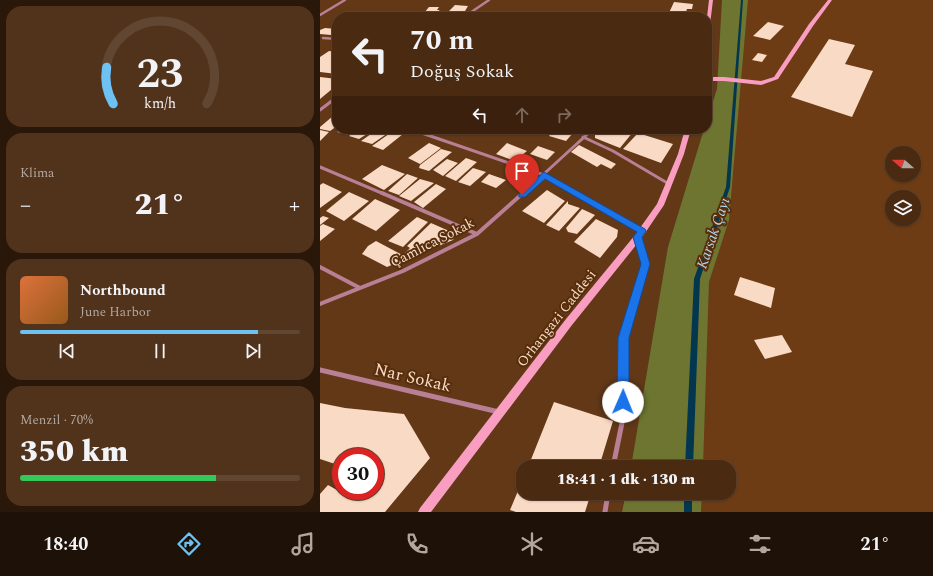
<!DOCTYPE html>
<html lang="tr">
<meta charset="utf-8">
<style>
:root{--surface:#4a2a11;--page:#51321a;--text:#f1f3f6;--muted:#b2a79f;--line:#614631;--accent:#6dc2f3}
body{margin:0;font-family:Spectral,serif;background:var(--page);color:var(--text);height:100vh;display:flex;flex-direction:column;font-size:15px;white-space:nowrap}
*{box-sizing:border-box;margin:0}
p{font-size:13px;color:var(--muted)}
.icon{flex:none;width:22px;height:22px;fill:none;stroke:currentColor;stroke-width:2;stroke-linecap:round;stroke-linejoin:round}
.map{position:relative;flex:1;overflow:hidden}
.details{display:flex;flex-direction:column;gap:6px;padding:6px;background:#291709;width:320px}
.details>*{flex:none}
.banner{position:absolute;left:12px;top:12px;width:380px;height:122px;border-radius:16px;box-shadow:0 1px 3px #0004,0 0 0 1px var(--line);background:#4a2a11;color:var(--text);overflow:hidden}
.needle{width:26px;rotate:290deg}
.buttons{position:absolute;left:565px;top:146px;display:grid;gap:8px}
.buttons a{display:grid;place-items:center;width:36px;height:36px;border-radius:50%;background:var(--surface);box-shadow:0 1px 3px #0004,0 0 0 1px var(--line);font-size:20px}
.speed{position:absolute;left:12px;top:448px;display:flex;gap:8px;font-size:20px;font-weight:700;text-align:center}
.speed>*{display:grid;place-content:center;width:52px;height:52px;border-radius:50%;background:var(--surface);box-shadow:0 1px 3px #0004,0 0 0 1px var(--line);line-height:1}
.speed .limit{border:6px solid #d22;background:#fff;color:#111}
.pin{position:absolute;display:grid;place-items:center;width:34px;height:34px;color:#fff;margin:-41px -17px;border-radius:50% 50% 50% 0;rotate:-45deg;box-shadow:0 0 4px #0007}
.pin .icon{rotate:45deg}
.me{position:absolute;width:44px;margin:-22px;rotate:1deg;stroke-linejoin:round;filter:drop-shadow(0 0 3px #0008)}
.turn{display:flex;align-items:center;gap:14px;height:84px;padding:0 12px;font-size:18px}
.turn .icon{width:52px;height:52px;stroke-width:2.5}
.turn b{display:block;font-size:28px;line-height:34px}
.lanes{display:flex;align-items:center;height:38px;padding:0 12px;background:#0003;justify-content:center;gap:20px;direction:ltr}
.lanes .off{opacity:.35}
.big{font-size:30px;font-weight:800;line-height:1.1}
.details .widget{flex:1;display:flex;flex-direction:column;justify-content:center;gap:6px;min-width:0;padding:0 14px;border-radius:16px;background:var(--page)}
.details .dial{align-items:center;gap:0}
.dial svg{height:104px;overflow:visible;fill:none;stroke:var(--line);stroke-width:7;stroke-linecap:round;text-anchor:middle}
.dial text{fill:var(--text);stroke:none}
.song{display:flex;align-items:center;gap:12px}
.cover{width:48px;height:48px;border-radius:6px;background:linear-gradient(135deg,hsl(20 70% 55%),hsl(30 70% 35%))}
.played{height:4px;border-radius:2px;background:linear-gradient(90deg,var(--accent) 85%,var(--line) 85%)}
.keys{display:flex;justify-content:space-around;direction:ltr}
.heat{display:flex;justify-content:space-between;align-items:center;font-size:22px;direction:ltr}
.charge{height:6px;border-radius:3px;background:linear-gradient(90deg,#34c759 70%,var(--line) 0)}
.trip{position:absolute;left:196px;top:460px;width:220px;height:40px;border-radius:16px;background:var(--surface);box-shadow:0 1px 3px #0004,0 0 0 1px var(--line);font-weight:800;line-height:40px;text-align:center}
.menu{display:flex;height:64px;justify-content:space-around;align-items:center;background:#1e1107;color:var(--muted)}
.menu .icon{width:28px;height:28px}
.menu .on{color:var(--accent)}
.menu b{font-size:18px;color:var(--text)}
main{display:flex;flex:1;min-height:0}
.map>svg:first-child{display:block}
</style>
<main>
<section class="details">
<div class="widget dial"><svg viewBox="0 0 100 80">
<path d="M14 69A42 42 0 1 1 86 69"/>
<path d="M14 69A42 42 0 0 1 9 41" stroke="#6dc2f3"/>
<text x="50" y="56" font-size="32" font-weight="700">23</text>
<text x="50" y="72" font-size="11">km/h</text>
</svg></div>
<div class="widget"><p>Klima</p>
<div class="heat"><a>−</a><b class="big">21°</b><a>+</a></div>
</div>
<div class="widget">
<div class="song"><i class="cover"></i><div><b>Northbound</b><p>June Harbor</p></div></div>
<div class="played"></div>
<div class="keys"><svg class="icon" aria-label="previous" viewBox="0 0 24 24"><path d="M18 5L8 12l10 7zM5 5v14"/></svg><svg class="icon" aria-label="pause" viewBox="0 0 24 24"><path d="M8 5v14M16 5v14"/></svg><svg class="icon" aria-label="next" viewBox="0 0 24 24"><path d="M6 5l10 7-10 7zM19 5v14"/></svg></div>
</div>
<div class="widget"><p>Menzil · 70%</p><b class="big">350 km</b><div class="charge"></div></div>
</section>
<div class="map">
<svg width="613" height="512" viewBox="0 0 613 512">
<rect width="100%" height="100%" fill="#623817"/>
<!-- built -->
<path fill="#6d3c15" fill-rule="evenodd" d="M428 0H613V512H381L382 493H409V467H383L389 282 409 220ZM572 153H594V175H572ZM572 197H594V219H572Z"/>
<!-- green -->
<path fill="#6d7531" d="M402 0H428L409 220 389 282 383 467H311L348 247 384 129H387V120L397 89Z
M306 493H382L381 512H302Z"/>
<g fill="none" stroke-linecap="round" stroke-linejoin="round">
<!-- stream -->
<path fill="#02374f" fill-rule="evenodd" d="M421 0H423L410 187 380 279 373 467H365L374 279 406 187Z
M364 493H372V512H364Z"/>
</g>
<!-- building -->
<path fill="#f9dac5" d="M354 2 373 4 372 9H367L366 12H363L360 17 348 15Z
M135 5 148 6 145 11H129Z
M109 7H119L117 10H120L113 14 104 13Z
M448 22 464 26 450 40 433 36Z
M5 28 17 29V30L11 35 0 34V30Z
M509 39 535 45 525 64 553 71 532 117 471 97Z
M9 51 17 52V74L0 72V57Z
M438 53 447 55 442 62 432 60Z
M0 77 17 79V85L0 99Z
M13 116 17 117V126L10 131 0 129V127Z
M21 129H37L28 135 17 132Z
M39 129H55L39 139 29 136Z
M58 129 71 131 52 144 41 141Z
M97 129H119L111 135Z
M235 129H239L253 133 246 141 229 136Z
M281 129H305L313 132 300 148 275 138V135Z
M0 130 9 132 0 141Z
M73 131 83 134 63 150 52 146Z
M318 133 353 144 341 163 303 149Z
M109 143 121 148 100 164 88 158Z
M187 143 207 151 195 161 176 154Z
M259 145 296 164 291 169 281 164 277 167 251 152Z
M218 146 235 152 227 160 210 154Z
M121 149 132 152 109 171 99 168 100 165Z
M146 158 157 162 136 181 125 176Z
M127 159 138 163 123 176 113 170Z
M62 165 85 174 64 190 42 179Z
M153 168 166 172 150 186 138 182Z
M87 174 98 178 79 195 68 191Z
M169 174 186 180 176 188 161 182Z
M100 179 114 183 91 201 79 196Z
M3 183 22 192 0 208V185Z
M116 184 126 189 103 208 94 202Z
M227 190 245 201 224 223 202 211Z
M29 192 49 201 24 221 6 211Z
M55 199 80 210 56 231 32 219Z
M248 201V204L260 208 239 231 226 225Z
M262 209 275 215 257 234 248 232 246 228Z
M3 216 9 218 0 225V218Z
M97 217 108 222 83 247 68 241Z
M276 219 298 230 297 237 280 258 254 242Z
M111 223 136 234 133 240 94 256 85 253 90 248 87 246Z
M3 224 15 229 0 241V226Z
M56 241 88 258 67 267 42 254 48 246Z
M420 277 455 288 451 308 414 295Z
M462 335 472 352 445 359 434 340Z
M234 402 293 421 279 467H208Z
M0 403 25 408 84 414 110 458 65 512H0V494L8 485 24 494 27 491H55V457H21V466L0 459Z
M203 479V493H271L265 512H196L190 510Z"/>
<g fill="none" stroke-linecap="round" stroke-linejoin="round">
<!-- street-far3 -->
<path stroke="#b97f94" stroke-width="2.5" d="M0 15 25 0
M144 17 169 0
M3 38 17 39"/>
<!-- street-far2 -->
<path stroke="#b97f94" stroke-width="3" d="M10 102 17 104
M0 110 17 97
M90 129 224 175 258 194
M263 137 293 151 349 184
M0 167 64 194
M202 194 273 129"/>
<!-- street-far1 -->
<path stroke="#b97f94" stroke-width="4" d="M62 193 157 234
M256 193 322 231
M0 267 40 288
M0 304 83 271 157 234 203 193
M305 334 325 264 318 237"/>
<!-- street -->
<path stroke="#b97f94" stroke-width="5" d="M0 370 179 412
M293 467 303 418 304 338 305 333
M285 512 288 493"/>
<!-- secondary -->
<path fill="#fa9ec1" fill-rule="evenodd" d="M389 0H393L389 33 387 34V17Z
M508 0H512L493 26 458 79 441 85 404 81H387V77H404L441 81 454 77 489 24Z
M365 129H371L364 154 344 205 321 239 252 325 111 512H98L100 508 246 319 315 235 337 204 358 154Z"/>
</g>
<!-- route -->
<path fill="#1a73e8" stroke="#114b97" d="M224 172 325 229 326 231 322 237 330 264 309 338V402L307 406 303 407 299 406 297 402 298 338 321 264 313 237 317 232 225 179 205 197H199V193Z"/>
<g text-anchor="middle" stroke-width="4" stroke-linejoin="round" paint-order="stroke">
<!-- street labels -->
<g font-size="14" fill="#f6dbca" stroke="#572d0a">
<text transform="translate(112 242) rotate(-27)" y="5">Çamlıca Sokak</text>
<text transform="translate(236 318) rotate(-52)" y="5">Orhangazi Caddesi</text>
</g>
<!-- water labels -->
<g font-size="15" font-style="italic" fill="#afd9f2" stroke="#572d0a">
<text transform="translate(393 233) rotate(-71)" y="5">Karsak Çayı</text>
</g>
<!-- near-street labels -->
<g font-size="17" fill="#f6dbca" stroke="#572d0a">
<text transform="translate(93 377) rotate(13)" y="6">Nar Sokak</text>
</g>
</g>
</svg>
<div class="buttons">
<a><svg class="needle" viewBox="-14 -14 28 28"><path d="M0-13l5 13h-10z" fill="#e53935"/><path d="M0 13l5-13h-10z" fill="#b2a79f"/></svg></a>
<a><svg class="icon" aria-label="layers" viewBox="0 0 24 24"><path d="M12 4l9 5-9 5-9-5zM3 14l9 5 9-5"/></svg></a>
</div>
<div class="speed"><div class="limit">30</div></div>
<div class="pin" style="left:202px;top:195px;background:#d93025"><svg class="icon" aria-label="arrive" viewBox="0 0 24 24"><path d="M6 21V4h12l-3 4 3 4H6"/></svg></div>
<svg class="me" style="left:303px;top:402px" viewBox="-20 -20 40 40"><circle r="19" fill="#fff"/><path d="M0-13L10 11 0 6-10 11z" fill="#1a73e8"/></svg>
<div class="trip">18:41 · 1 dk · 130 m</div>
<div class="banner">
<div class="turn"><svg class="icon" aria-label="left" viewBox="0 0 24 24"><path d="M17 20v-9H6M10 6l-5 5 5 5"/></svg><div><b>70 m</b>Doğuş Sokak</div></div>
<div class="lanes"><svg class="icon" aria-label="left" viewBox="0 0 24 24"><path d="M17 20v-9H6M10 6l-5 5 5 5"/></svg><svg class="icon off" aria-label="ahead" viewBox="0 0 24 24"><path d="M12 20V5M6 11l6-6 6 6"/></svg><svg class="icon off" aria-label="right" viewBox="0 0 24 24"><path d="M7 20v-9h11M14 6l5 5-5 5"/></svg></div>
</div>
</div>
</main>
<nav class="menu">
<b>18:40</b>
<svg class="icon on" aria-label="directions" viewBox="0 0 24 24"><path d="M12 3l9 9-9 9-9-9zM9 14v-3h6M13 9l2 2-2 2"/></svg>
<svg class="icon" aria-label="music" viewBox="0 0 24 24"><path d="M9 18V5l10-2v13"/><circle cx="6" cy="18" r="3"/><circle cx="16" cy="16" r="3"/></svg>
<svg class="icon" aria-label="phone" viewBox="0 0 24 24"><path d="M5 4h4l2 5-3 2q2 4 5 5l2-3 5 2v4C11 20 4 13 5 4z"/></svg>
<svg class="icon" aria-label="climate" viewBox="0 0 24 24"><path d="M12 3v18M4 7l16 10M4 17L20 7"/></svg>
<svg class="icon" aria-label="car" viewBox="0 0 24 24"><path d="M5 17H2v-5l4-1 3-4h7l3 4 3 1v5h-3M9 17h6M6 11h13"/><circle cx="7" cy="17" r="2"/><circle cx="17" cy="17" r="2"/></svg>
<svg class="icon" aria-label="filters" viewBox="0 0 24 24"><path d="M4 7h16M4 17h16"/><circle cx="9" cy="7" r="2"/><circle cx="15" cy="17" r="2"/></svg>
<b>21°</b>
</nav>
